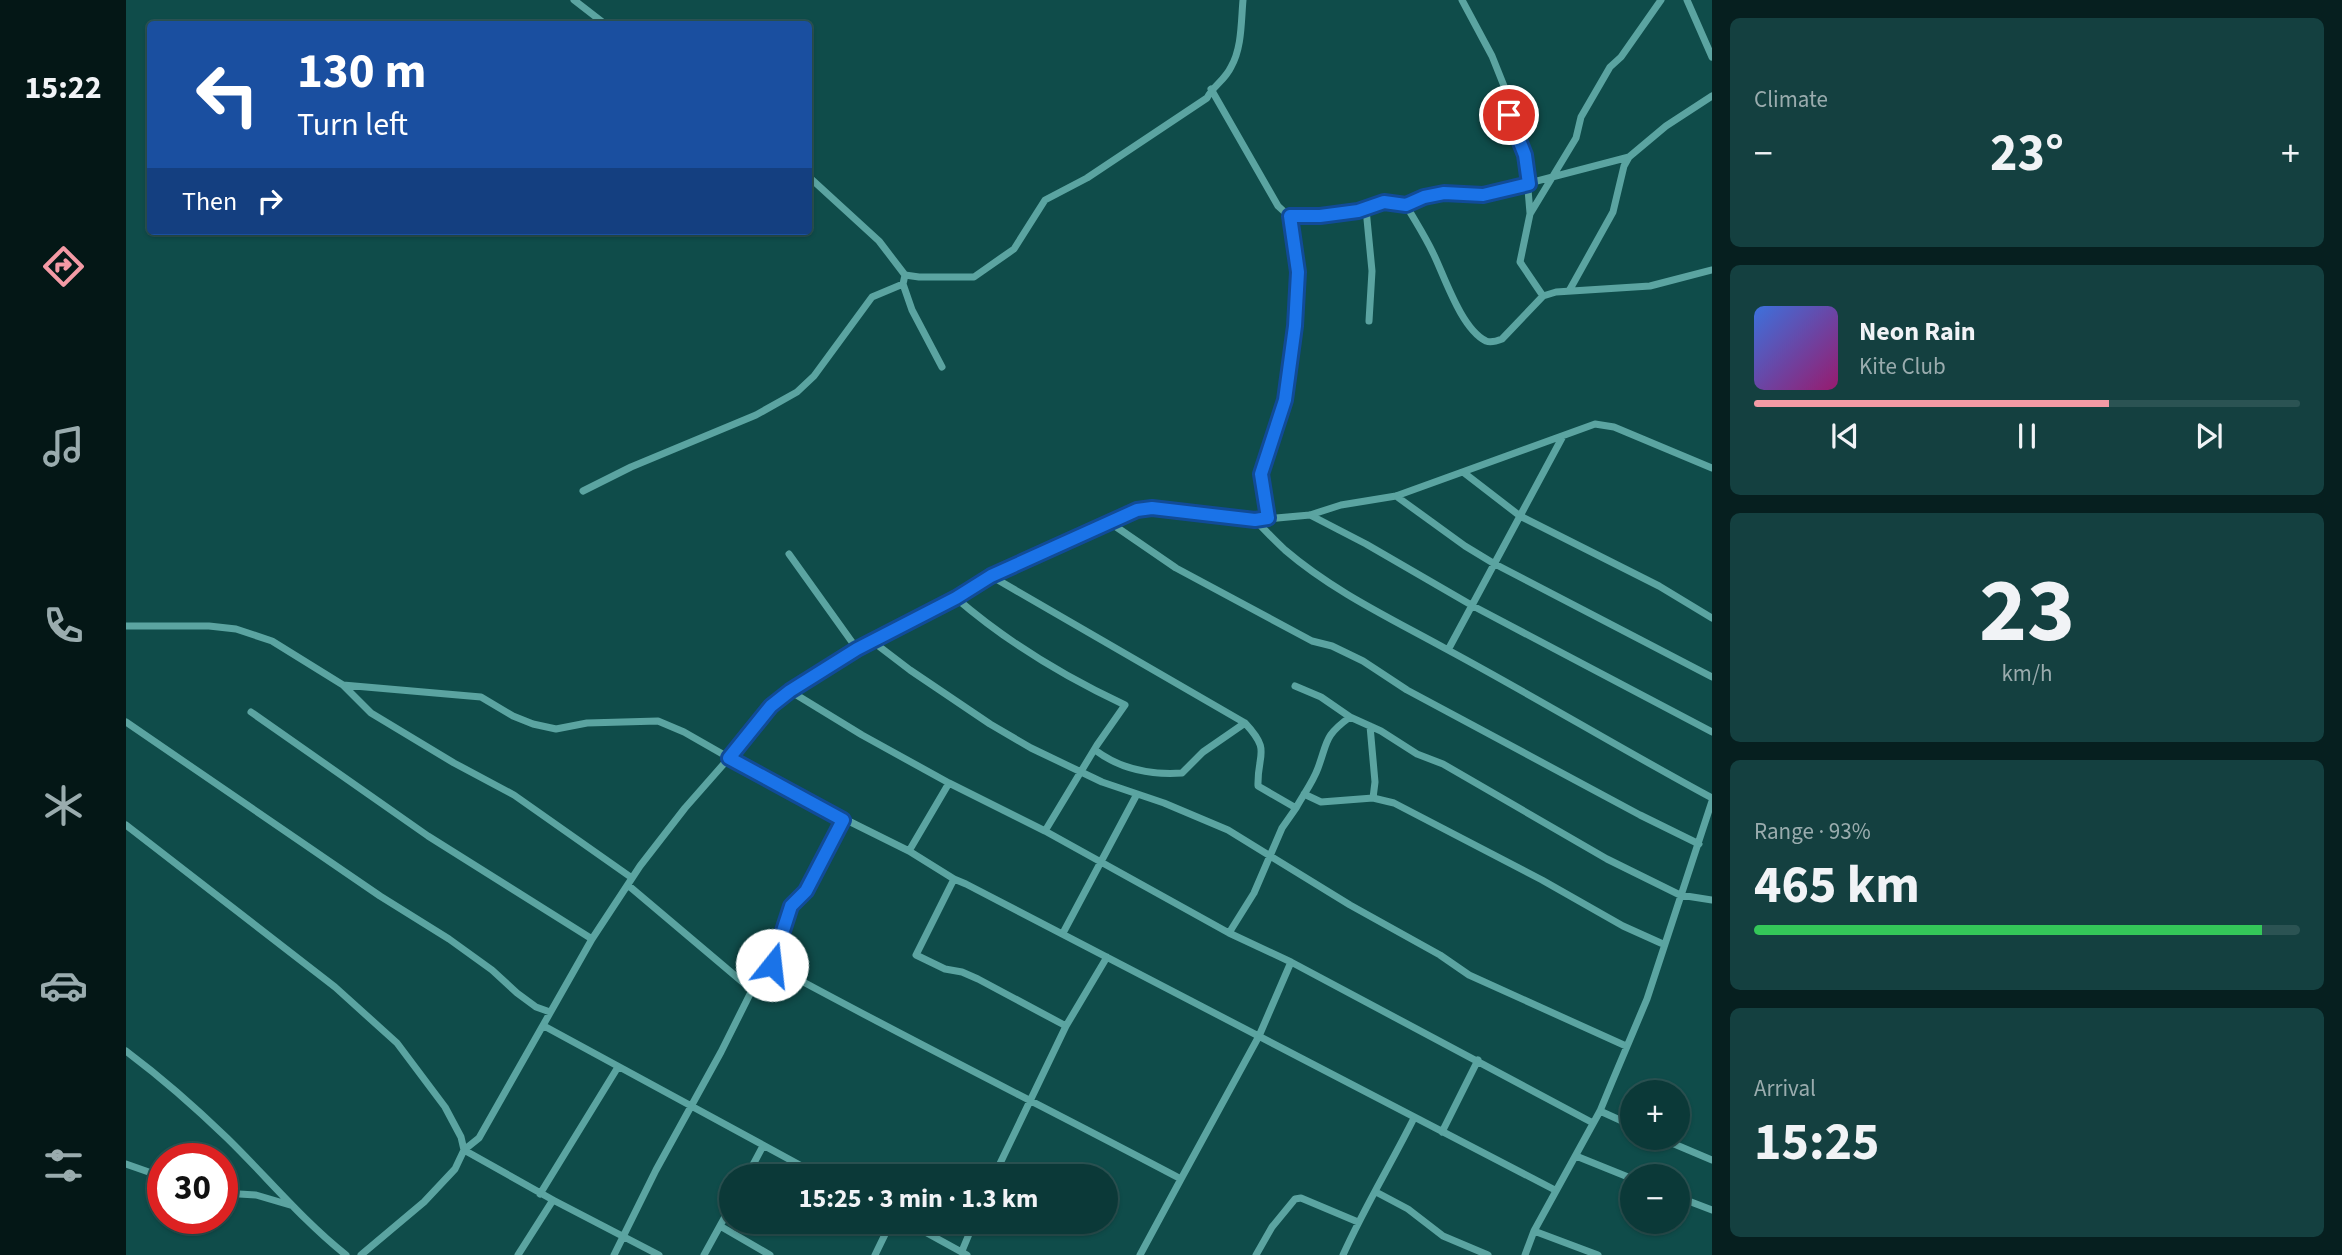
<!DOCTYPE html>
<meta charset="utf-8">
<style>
:root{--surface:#0b3938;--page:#144040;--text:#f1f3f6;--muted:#9aacae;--line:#2b5353;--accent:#f49aa5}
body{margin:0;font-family:"Source Sans 3",sans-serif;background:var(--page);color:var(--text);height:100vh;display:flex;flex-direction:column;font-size:26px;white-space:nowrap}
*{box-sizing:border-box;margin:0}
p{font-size:23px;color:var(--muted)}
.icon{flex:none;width:38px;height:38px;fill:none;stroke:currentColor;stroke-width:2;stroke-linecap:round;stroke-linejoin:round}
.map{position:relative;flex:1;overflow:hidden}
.drawer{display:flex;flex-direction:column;gap:18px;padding:18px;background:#061f1f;width:630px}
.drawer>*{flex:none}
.top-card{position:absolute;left:21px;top:21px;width:665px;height:214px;border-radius:7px;box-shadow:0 2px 5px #0004,0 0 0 2px var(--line);background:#1a4fa0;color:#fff;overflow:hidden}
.controls{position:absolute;left:1494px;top:1080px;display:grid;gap:14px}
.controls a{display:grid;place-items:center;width:70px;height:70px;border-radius:50%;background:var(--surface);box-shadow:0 2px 5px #0004,0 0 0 2px var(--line);font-size:35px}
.speed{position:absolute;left:21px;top:1143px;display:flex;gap:14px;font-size:35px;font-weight:700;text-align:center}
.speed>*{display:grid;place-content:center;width:91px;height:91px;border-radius:50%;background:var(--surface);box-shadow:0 2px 5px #0004,0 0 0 2px var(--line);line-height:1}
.speed .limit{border:10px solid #d22;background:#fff;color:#111}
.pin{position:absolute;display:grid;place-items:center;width:60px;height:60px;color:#fff;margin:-30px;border:4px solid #fff;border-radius:50%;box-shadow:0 2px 7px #0007}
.me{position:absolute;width:77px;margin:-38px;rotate:16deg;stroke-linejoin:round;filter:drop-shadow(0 0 5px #0008)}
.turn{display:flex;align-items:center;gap:24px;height:147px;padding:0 35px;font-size:32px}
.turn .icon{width:91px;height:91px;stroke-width:2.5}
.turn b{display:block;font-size:49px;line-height:60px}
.then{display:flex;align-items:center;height:66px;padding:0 35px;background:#0003;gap:14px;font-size:26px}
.big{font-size:52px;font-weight:700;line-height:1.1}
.drawer .widget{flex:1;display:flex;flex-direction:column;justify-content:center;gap:10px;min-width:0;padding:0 24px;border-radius:10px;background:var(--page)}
.drawer .dial{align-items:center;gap:0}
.dial b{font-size:91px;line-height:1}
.song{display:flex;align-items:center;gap:21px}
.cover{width:84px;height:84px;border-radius:10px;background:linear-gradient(135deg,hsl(220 70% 55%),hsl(320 70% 35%))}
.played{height:7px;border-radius:4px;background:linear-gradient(90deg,var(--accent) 65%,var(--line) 65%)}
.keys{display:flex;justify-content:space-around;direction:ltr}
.heat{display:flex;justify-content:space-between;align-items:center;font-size:38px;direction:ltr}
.charge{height:10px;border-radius:5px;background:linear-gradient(90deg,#34c759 93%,var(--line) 0)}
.trip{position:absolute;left:593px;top:1164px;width:399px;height:70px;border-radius:35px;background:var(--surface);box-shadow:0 2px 5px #0004,0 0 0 2px var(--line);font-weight:700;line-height:70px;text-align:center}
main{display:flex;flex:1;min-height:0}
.dock{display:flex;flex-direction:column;width:126px;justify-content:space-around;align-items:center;background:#041716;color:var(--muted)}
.dock .icon{width:49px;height:49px}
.dock .current{color:var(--accent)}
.dock b{font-size:32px;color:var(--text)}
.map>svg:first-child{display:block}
</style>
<main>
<nav class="dock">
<b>15:22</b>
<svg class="icon current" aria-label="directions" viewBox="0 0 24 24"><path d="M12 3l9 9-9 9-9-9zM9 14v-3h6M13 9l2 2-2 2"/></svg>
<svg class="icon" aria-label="music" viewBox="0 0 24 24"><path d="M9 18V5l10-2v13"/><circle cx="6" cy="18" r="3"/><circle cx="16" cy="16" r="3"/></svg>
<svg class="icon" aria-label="phone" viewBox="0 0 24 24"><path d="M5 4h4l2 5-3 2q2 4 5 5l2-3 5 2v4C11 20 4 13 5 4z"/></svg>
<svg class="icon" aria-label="climate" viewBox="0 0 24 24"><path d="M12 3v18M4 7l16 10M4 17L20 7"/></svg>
<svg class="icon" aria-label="car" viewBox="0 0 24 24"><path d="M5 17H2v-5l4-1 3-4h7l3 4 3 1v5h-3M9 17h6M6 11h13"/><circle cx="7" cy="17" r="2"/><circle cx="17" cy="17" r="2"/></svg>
<svg class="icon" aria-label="filters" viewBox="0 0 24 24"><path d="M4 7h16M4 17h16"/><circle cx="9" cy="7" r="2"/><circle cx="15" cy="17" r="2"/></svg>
</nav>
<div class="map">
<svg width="1586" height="1255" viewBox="0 0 1586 1255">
<rect width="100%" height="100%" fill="#0f4c4a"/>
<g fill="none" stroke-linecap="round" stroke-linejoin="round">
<!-- minor -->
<path stroke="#5ba4a1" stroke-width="7" d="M448 0 479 24
M1336 0 1366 56 1380 91 1383 115 1399 154 1404 213
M1561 0 1586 57
M1085 89 1152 206 1164 217 1194 216 1240 209
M682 176 753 241 779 275 793 277H848L888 249 919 200 961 178 1081 98C1087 86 1099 80 1105 67 1116 48 1115 22 1117 0
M1280 205 1298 197 1318 193 1357 195 1503 157
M777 284 786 310 816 367
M1443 291 1487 212 1498 166 1503 157 1540 126 1586 96
M1417 296 1394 262 1404 214 1450 138 1455 117 1484 67 1495 57 1535 0
M1243 321 1246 271 1240 209 1258 202 1280 205C1289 221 1299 236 1307 253 1318 275 1335 329 1360 341 1365 343 1371 341 1376 339L1417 296 1430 292 1524 286 1586 270
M1337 472 1394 516 1533 586 1586 618
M457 491 505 467 630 415 671 392 688 376 746 297 777 284 779 275
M1270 496 1339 546 1367 563 1586 677
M1184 515 1240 544 1347 606 1586 732
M1142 518 1135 474 1159 400 1169 326 1172 272 1164 217
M1129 520C1139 530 1149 541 1159 550 1208 592 1266 619 1322 650 1411 698 1497 750 1586 798
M983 522 1050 568 1186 641 1206 646 1237 661 1281 690 1514 815 1573 844
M663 554 731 649
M865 576 1119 723C1146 752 1131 753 1132 786L1170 808C1177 795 1187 782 1192 768 1202 741 1198 736 1224 717L1255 731 1291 754 1317 764 1481 859 1554 895 1586 900
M830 598C882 643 937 676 999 705L971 745 919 831
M0 626H83L110 629 146 641 217 685 355 697 387 716 407 724 430 729 461 723 532 721 558 732 656 788 783 851 828 879 840 884 1429 1190
M746 641 784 670 864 724 905 748 976 782 1038 803 1102 830 1224 905 1314 955 1343 975 1500 1046
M1322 650 1437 436
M217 685 245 713 328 763 388 795 506 878
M1169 686 1195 697 1224 717
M664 691 736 735 823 783 919 831 1103 933 1165 962 1467 1123
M125 712 302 836 466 939
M0 722 254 896 323 939 366 970 391 993 410 1007 424 1012
M1244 726 1249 782 1247 798
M969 750C994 769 1026 775 1056 773L1077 752 1119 723
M1178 794 1195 802 1247 798 1268 803 1416 880 1497 926 1537 944
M0 825 209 987 271 1043 319 1107 335 1137 338 1150 427 1200 392 1255
M783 851 823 783
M828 879 790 955 819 969 836 972 852 979 940 1026
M503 886 626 990
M937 933 1011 794
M1103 933 1128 893 1156 828 1170 808
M646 965C781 1039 919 1107 1055 1179L1133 1036 1165 962
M418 1026 694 1176
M0 1051C36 1078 69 1107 101 1138 141 1177 176 1220 220 1255
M1474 1111 1507 1126
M1316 1132 1352 1060
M1534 1138 1586 1160
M1450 1156 1507 1179
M0 1164 37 1177
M621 1176 637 1146
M868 1176 940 1026 981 957
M1250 1192 1282 1209 1317 1236 1362 1255
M96 1193 130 1195 164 1205
M414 1194 492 1067
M1552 1197 1586 1210
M427 1200 533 1255
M781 1222 841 1255
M594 1226 644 1255
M1408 1231 1472 1255
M836 1251 848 1222
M235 1255 298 1202 329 1169 338 1150 353 1138 466 939 514 866 559 808 603 758 645 706 664 691 731 649 830 598 865 576 1011 510 1026 508 1129 520 1184 515 1215 505 1270 496 1469 424 1488 427 1586 468
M488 1255 530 1170 595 1052 626 990 643 976 665 906 680 891 717 820
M578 1255 606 1204
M749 1255 765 1222
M1014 1255 1055 1179
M1130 1255 1146 1227 1169 1199 1175 1198 1232 1222
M1217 1255C1238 1208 1265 1164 1288 1118
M1399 1255 1408 1231 1474 1111 1486 1082 1521 999 1586 801"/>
</g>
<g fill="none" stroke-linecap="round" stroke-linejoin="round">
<defs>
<path id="route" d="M646 965 665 906 680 891 717 820 603 758 645 706 664 691 731 649 830 598 865 576 1011 510 1026 508 1129 520 1142 518 1135 474 1159 400 1169 326 1172 272 1164 216H1194L1232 211 1258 202 1280 205 1298 197 1318 193 1357 195 1403 184 1399 155 1383 115"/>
</defs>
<!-- route casing -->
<use href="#route" stroke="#114b97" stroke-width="18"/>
<!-- route -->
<use href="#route" stroke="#1a73e8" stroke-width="12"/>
</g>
</svg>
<div class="controls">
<a>+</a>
<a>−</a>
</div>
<div class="speed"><div class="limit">30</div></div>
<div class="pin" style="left:1383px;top:115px;background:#d93025"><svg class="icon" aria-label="arrive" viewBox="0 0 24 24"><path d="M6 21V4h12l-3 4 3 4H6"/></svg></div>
<svg class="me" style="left:646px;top:965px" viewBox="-20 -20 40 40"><circle r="19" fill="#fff"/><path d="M0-13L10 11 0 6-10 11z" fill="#1a73e8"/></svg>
<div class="trip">15:25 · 3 min · 1.3 km</div>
<div class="top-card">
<div class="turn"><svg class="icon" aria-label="left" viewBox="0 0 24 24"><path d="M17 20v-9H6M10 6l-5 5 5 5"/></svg><div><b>130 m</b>Turn left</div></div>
<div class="then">Then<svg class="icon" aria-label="right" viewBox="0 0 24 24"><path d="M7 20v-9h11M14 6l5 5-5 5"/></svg></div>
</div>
</div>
<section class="drawer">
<div class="widget"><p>Climate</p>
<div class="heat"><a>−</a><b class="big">23°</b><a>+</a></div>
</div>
<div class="widget">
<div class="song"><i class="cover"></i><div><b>Neon Rain</b><p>Kite Club</p></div></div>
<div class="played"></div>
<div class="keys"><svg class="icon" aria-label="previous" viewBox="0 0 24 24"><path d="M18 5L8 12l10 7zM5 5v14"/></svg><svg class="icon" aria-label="pause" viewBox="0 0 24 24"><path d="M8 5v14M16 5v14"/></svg><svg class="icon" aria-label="next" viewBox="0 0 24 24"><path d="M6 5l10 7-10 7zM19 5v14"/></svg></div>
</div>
<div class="widget dial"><b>23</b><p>km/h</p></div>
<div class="widget"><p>Range · 93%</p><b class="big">465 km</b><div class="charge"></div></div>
<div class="widget"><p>Arrival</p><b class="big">15:25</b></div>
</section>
</main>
